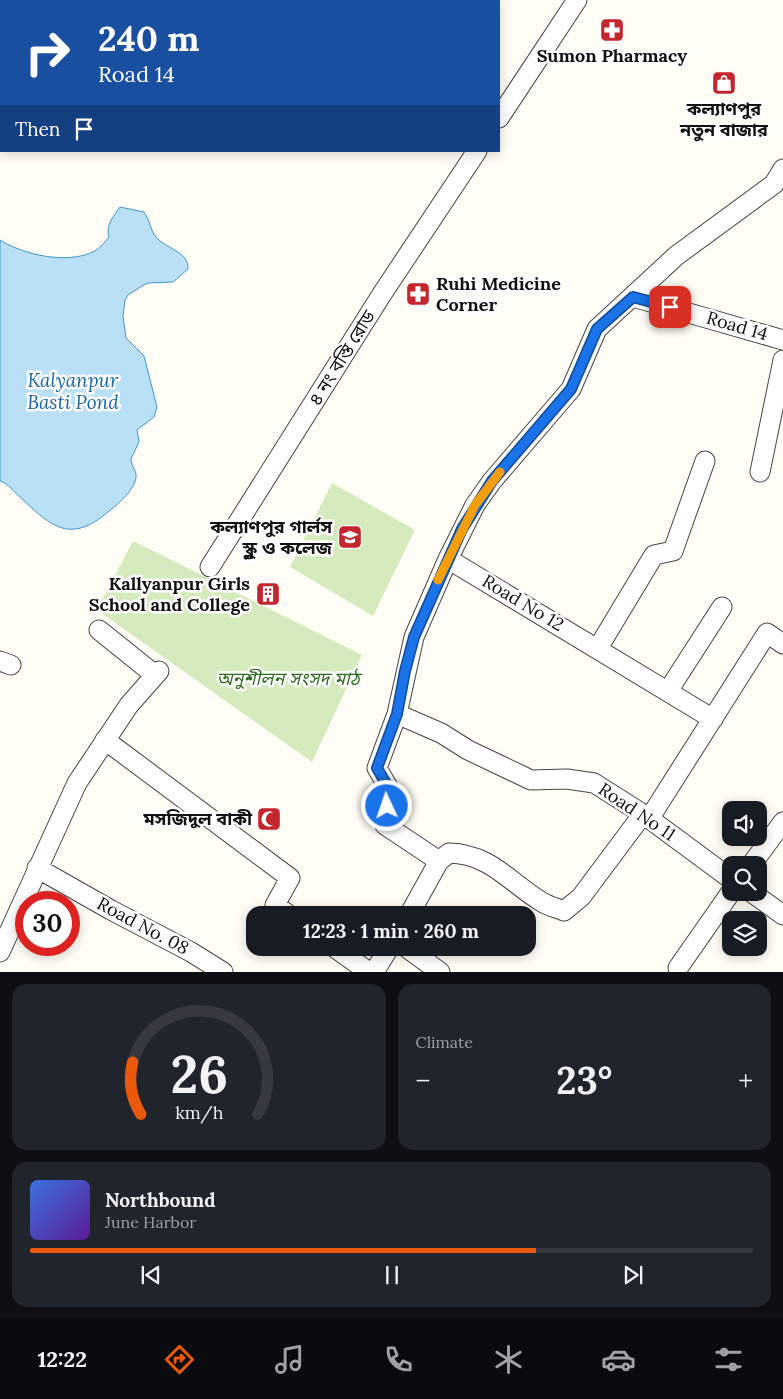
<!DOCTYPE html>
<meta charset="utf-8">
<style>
:root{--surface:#171b24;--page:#20242c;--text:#f1f3f6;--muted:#9ea1a6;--line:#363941;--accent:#ea580c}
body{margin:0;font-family:Lora,"Noto Sans Bengali",serif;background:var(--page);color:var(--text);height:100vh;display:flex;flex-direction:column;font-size:19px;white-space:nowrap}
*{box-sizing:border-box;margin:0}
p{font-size:16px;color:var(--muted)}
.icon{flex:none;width:28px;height:28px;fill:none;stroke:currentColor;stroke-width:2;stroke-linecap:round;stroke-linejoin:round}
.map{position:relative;height:972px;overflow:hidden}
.sheet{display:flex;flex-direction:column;gap:12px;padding:12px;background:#0d0f14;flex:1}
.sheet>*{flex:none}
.guide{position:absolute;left:0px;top:0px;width:500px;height:152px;box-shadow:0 2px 12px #0003;background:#1a4fa0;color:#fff;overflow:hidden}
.fabs{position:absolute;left:722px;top:801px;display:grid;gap:10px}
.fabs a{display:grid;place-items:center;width:45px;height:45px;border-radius:10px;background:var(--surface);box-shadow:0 2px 12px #0003;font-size:25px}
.speed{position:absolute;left:15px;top:891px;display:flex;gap:10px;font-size:25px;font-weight:700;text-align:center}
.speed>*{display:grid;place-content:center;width:65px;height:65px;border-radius:50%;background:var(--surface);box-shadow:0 2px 12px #0003;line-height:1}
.speed .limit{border:8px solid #d22;background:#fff;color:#111}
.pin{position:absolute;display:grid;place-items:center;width:42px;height:42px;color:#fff;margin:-21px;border-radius:10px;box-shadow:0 2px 8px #0006}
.me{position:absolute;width:55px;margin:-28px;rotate:357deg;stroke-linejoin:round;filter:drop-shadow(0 0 4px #0008)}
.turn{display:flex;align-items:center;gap:18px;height:105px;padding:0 15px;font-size:22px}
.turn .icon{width:65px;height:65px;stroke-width:2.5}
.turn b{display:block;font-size:35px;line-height:42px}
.then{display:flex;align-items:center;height:48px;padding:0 15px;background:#0003;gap:10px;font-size:19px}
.big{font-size:38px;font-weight:700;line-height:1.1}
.sheet .tile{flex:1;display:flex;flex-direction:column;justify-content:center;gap:8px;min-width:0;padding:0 18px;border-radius:15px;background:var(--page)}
.sheet .dial{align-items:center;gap:0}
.dial svg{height:130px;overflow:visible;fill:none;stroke:var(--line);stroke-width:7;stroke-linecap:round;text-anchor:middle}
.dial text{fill:var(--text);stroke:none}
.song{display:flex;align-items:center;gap:15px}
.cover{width:60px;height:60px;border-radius:8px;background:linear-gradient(135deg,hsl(220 70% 55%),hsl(270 70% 35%))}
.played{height:5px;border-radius:2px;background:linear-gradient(90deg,var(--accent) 70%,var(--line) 70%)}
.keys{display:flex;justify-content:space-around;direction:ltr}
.heat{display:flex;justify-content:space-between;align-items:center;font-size:28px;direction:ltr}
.sheet .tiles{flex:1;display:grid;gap:12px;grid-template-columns:1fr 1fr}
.tile:last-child{grid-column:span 2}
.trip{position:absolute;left:246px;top:906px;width:290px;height:50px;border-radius:15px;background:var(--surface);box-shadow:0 2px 12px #0003;font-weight:700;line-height:50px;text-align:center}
.tabs{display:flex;height:80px;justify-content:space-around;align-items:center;background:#090b0e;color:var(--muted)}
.tabs .icon{width:35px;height:35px}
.tabs .on{color:var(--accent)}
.tabs b{font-size:22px;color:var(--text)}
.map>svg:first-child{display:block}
</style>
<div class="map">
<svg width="783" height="972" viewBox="0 0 783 972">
<rect width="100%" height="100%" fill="#fffdf5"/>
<!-- green -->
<path fill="#d5ebbd" d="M332 483 415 530 373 616 290 567Z
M133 541 362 655 312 762 97 610Z"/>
<!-- water -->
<path fill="#b9e0f7" stroke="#3f96cf" d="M120 207 144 212C151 221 150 233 159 240 169 249 189 253 188 269L173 282 148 283 142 286 128 295 125 300 123 316 126 338 144 356 157 407 154 417 137 430 139 442 131 459C131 466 137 471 136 477 135 490 117 505 108 512 70 544 52 527 21 498 14 492 9 484 0 481V240C24 255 68 265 95 251 101 247 105 242 109 237 105 225 114 216 120 207Z"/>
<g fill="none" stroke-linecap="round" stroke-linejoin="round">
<defs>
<path id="street" d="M0 35 1 34
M499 118 577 0
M633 297 783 340
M760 472 783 360
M448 559 713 719
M210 567 382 294 477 151
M99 630 155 675
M598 648 654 555 673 551 705 461
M0 661 11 665
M668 691 722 607
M397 714 441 733 468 750 531 780 567 779 594 783 643 814 731 879
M105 740 290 878 275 905 289 915
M649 819 767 633 783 644
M439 861 385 825 388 787 377 768 397 714 414 637 448 559 475 505 492 481 571 389 597 329 676 256 774 184 783 169
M751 865 783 822
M37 868 111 910 191 952 223 972
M751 892 783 915
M409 915 439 861 449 853C491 854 510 883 542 902 548 906 557 908 564 911L581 897 643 814
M335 948 369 972
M407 948 440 972
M0 952 77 783 129 705 159 671
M678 968 731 892
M374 972 389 948"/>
</defs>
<!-- street casing -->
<use href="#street" stroke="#444" stroke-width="21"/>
<!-- street -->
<use href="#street" stroke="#fff" stroke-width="19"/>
</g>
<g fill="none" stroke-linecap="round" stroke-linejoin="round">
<defs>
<path id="route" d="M387 806 388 787 377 768 397 714 405 671 414 637 462 529 492 481 571 389 597 329 633 297 670 307"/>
</defs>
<!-- route casing -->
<use href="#route" stroke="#114b97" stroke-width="12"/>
<!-- route -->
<use href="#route" stroke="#1a73e8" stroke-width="9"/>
<!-- slow -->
<path stroke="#f59e0b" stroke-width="9" d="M438 580 475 505 500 472"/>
</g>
<!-- icons -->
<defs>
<symbol id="pharmacy-square" viewBox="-11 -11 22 22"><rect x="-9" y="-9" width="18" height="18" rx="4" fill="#c4262e" stroke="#fff"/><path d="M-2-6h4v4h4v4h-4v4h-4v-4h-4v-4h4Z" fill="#fff"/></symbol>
<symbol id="shop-square" viewBox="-11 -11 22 22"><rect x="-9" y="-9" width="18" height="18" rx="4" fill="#c4262e" stroke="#fff"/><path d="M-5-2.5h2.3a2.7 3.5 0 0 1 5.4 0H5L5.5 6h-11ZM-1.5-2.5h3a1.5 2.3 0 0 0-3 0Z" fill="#fff"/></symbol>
<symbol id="school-square" viewBox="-11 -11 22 22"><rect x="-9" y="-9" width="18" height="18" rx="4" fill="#c4262e" stroke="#fff"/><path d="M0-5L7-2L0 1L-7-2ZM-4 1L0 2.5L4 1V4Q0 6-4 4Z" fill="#fff"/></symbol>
<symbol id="building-square" viewBox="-11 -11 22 22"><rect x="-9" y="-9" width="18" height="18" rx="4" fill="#c4262e" stroke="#fff"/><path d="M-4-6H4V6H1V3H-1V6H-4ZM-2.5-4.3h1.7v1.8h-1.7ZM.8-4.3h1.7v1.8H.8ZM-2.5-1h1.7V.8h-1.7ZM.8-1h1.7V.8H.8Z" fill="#fff"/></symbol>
<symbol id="mosque-square" viewBox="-11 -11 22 22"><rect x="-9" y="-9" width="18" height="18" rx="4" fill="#c4262e" stroke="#fff"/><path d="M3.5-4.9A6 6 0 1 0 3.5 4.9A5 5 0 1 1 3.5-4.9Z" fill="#fff"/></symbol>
</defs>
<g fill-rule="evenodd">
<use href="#pharmacy-square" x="598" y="16" width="28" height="28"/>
<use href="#shop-square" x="710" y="69" width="28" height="28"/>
<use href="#pharmacy-square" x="404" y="280" width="28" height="28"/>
<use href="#school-square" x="336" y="523" width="28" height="28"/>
<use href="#building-square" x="254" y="580" width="28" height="28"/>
<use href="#mosque-square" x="255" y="805" width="28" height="28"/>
</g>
<g text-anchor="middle" stroke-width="5" stroke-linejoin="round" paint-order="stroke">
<!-- poi labels -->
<g font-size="18" font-weight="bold" fill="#111" stroke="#fff" text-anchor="end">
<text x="612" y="62" text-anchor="middle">Sumon Pharmacy</text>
<text x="724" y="115" text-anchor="middle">কল্যাণপুর<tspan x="724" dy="21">নতুন বাজার</tspan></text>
<text x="436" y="290" text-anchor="start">Ruhi Medicine<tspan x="436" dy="21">Corner</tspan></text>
<text x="332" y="533">কল্যাণপুর গার্লস<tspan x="332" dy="21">স্কুল ও কলেজ</tspan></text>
<text x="250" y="590">Kallyanpur Girls<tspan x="250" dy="21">School and College</tspan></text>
<text x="252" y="825">মসজিদুল বাকী</text>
</g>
<!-- street labels -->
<g font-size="18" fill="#111" stroke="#fff">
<text transform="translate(737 326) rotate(16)" y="6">Road 14</text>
<text transform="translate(342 358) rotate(-58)" y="6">৪ নং বস্তি রোড</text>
<text transform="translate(523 603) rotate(31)" y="6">Road No 12</text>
<text transform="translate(637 812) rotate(34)" y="6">Road No 11</text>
<text transform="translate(143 926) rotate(28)" y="6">Road No. 08</text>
</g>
<!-- park labels -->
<g font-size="18" font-style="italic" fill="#2f6b1f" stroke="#fff">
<text x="288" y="685">অনুশীলন সংসদ মাঠ</text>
</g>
<!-- water labels -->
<g font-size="19" font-style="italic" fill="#1768a6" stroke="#fff">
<text x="73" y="387">Kalyanpur<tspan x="73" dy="22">Basti Pond</tspan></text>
</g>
</g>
</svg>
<div class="fabs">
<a><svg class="icon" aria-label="sound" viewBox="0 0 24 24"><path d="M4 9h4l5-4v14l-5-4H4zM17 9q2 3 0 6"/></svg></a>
<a><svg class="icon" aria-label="search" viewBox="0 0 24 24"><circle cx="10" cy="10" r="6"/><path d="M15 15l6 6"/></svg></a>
<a><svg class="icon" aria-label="layers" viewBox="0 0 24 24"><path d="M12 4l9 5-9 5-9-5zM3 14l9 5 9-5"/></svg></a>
</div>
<div class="speed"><div class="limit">30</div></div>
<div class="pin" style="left:670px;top:307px;background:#d93025"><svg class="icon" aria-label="arrive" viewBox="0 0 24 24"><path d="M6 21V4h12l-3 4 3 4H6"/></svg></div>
<svg class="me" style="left:387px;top:806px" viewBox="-20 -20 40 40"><circle r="17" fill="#1a73e8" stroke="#fff" stroke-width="3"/><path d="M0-11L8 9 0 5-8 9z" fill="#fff"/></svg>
<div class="trip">12:23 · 1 min · 260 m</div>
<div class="guide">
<div class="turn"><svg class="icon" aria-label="right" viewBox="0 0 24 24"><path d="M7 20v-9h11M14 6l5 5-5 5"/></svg><div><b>240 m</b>Road 14</div></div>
<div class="then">Then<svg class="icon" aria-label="arrive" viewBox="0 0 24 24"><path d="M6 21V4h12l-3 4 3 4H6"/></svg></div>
</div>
</div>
<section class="sheet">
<div class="tiles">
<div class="tile dial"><svg viewBox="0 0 100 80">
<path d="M14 69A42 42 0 1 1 86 69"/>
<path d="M14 69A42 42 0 0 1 9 37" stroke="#ea580c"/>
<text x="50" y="56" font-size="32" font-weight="700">26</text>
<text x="50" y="72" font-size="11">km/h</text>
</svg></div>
<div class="tile"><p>Climate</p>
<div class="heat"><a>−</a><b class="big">23°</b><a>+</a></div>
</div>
<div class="tile">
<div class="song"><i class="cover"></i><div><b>Northbound</b><p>June Harbor</p></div></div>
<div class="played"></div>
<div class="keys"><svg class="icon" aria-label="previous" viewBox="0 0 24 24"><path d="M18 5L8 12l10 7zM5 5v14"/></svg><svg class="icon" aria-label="pause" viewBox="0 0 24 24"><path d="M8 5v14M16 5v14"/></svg><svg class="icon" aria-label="next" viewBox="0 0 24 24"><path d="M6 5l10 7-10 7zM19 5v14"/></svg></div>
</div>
</div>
</section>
<nav class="tabs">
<b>12:22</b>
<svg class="icon on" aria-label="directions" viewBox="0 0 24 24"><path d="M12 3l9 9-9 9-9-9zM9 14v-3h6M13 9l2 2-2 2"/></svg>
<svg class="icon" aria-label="music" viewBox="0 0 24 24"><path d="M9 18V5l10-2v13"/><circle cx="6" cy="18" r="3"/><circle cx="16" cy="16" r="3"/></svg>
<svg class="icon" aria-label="phone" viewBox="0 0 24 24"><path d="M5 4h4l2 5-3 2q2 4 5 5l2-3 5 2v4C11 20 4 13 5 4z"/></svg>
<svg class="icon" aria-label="climate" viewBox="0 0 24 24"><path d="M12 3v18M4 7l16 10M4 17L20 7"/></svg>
<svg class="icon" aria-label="car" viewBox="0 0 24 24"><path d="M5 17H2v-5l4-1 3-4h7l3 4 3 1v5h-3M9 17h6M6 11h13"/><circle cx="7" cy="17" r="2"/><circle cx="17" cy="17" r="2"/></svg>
<svg class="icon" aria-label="filters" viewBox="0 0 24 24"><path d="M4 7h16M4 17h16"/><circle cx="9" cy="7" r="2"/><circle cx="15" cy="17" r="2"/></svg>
</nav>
